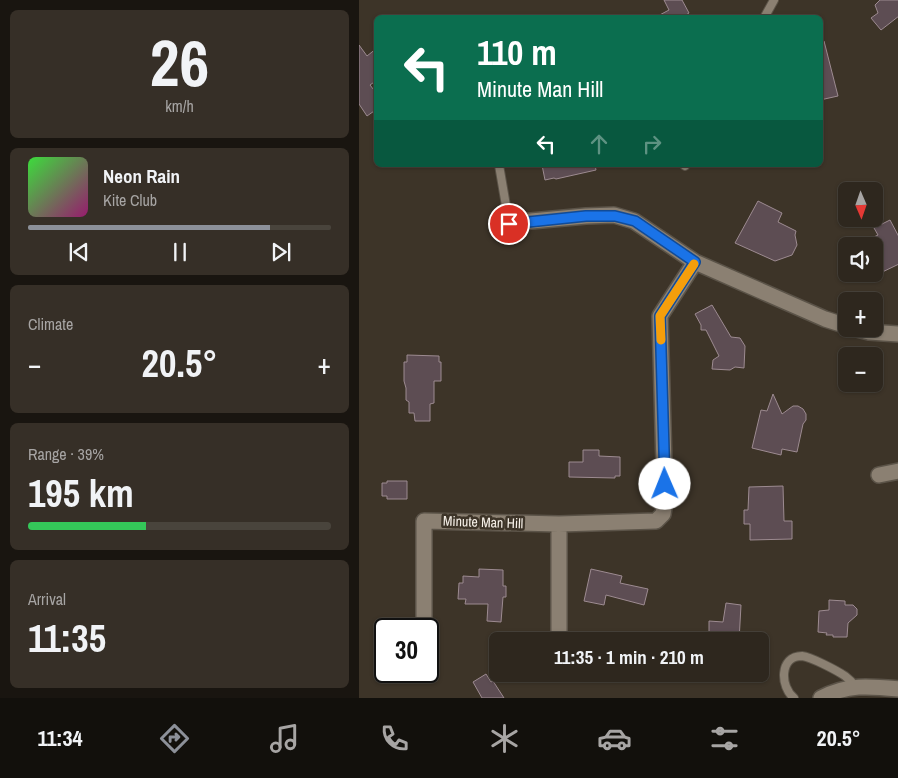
<!DOCTYPE html>
<meta charset="utf-8">
<style>
:root{--surface:#2e271e;--page:#362f27;--text:#f1f3f6;--muted:#a7a5a4;--line:#49443c;--accent:#8c9099}
body{margin:0;font-family:"Archivo Narrow",sans-serif;background:var(--page);color:var(--text);height:100vh;display:flex;flex-direction:column;font-size:19px;white-space:nowrap}
*{box-sizing:border-box;margin:0}
p{font-size:16px;color:var(--muted)}
.icon{flex:none;width:28px;height:28px;fill:none;stroke:currentColor;stroke-width:2;stroke-linecap:round;stroke-linejoin:round}
.map{position:relative;flex:1;overflow:hidden}
.details{display:flex;flex-direction:column;gap:10px;padding:10px;background:#191510;width:359px}
.details>*{flex:none}
.banner{position:absolute;left:15px;top:15px;width:449px;height:152px;border-radius:8px;box-shadow:0 1px 4px #0004,0 0 0 1px var(--line);background:#0b6e4f;color:#fff;overflow:hidden}
.needle{width:32px;rotate:178deg}
.fabs{position:absolute;left:479px;top:182px;display:grid;gap:10px}
.fabs a{display:grid;place-items:center;width:45px;height:45px;border-radius:8px;background:var(--surface);box-shadow:0 1px 4px #0004,0 0 0 1px var(--line);font-size:25px}
.speed{position:absolute;left:15px;top:618px;display:flex;gap:10px;font-size:25px;font-weight:700;text-align:center}
.speed>*{display:grid;place-content:center;width:65px;height:65px;border-radius:50%;background:var(--surface);box-shadow:0 1px 4px #0004,0 0 0 1px var(--line);line-height:1}
.speed .limit{border:2px solid #111;border-radius:8px;background:#fff;color:#111}
.pin{position:absolute;display:grid;place-items:center;width:42px;height:42px;color:#fff;margin:-21px;border:2px solid #fff;border-radius:50%;box-shadow:0 1px 5px #0007}
.me{position:absolute;width:55px;margin:-28px;rotate:359deg;stroke-linejoin:round;filter:drop-shadow(0 0 4px #0008)}
.turn{display:flex;align-items:center;gap:18px;height:105px;padding:0 20px;font-size:22px}
.turn .icon{width:65px;height:65px;stroke-width:2.5}
.turn b{display:block;font-size:35px;line-height:42px}
.lanes{display:flex;align-items:center;height:48px;padding:0 20px;background:#0003;justify-content:center;gap:25px;direction:ltr}
.lanes .off{opacity:.35}
.big{font-size:38px;font-weight:800;line-height:1.1}
.details .card{flex:1;display:flex;flex-direction:column;justify-content:center;gap:8px;min-width:0;padding:0 18px;border-radius:8px;background:var(--page)}
.details .dial{align-items:center;gap:0}
.dial b{font-size:65px;line-height:1}
.song{display:flex;align-items:center;gap:15px}
.cover{width:60px;height:60px;border-radius:8px;background:linear-gradient(135deg,hsl(120 70% 55%),hsl(320 70% 35%))}
.played{height:5px;border-radius:2px;background:linear-gradient(90deg,var(--accent) 80%,var(--line) 80%)}
.keys{display:flex;justify-content:space-around;direction:ltr}
.heat{display:flex;justify-content:space-between;align-items:center;font-size:28px;direction:ltr}
.charge{height:8px;border-radius:4px;background:linear-gradient(90deg,#34c759 39%,var(--line) 0)}
.trip{position:absolute;left:130px;top:632px;width:280px;height:50px;border-radius:8px;background:var(--surface);box-shadow:0 1px 4px #0004,0 0 0 1px var(--line);font-weight:800;line-height:50px;text-align:center}
.dock{display:flex;height:80px;justify-content:space-around;align-items:center;background:#12100c;color:var(--muted)}
.dock .icon{width:35px;height:35px}
.dock .current{color:var(--accent)}
.dock b{font-size:22px;color:var(--text)}
main{display:flex;flex:1;min-height:0}
.map>svg:first-child{display:block}
</style>
<main>
<section class="details">
<div class="card dial"><b>26</b><p>km/h</p></div>
<div class="card">
<div class="song"><i class="cover"></i><div><b>Neon Rain</b><p>Kite Club</p></div></div>
<div class="played"></div>
<div class="keys"><svg class="icon" aria-label="previous" viewBox="0 0 24 24"><path d="M18 5L8 12l10 7zM5 5v14"/></svg><svg class="icon" aria-label="pause" viewBox="0 0 24 24"><path d="M8 5v14M16 5v14"/></svg><svg class="icon" aria-label="next" viewBox="0 0 24 24"><path d="M6 5l10 7-10 7zM19 5v14"/></svg></div>
</div>
<div class="card"><p>Climate</p>
<div class="heat"><a>−</a><b class="big">20.5°</b><a>+</a></div>
</div>
<div class="card"><p>Range · 39%</p><b class="big">195 km</b><div class="charge"></div></div>
<div class="card"><p>Arrival</p><b class="big">11:35</b></div>
</section>
<div class="map">
<svg width="540" height="698" viewBox="0 0 540 698">
<rect width="100%" height="100%" fill="#3d3428"/>
<!-- building -->
<path fill="#5d4d53" stroke="#9d8b91" d="M305 0H323L330 13 322 18H295L310 10Z
M521 0H540V16L522 30 512 18 519 13 516 5Z
M465 41 479 96 461 100V42Z
M0 45 8 56 18 48V80L11 85 18 94V109L8 116 0 104Z
M183 165H236L237 170 197 179 195 178 186 180Z
M399 201 423 213 419 222 437 231 436 235 438 245 433 255 416 261 376 243Z
M531 220 540 237V264L515 276V246H496L519 235 515 228Z
M353 305 372 337 381 338 386 346 385 368 376 367 371 370 353 369 354 360 360 356 347 330H342V325L336 314Z
M48 355 80 356V362H82V381H75V403L71 404V421H56L55 413H50V402L47 400V388L45 381V362H48Z
M414 394 423 414 434 406H439L444 409 447 414V420L444 424 438 452 423 449 422 455 393 448 402 410 408 411Z
M224 450H240V456L261 457V476H256V478L210 477V462H224Z
M28 481H48V499H28V496H23V483H28Z
M424 486 425 521H433V539L391 540V524H385V510H389L390 487Z
M120 569 144 570V586H147V597H144L142 622 128 621 129 604H106L107 599H99L100 583H104V576L120 577Z
M232 569 263 576 261 583 289 589 285 605 247 595 245 605 225 601Z
M470 600 486 601V605H494L498 609V615L489 623 488 637H474V635H467L468 633 459 632 460 611 470 610Z
M367 603 382 605 380 641H350V621L364 622Z
M127 674 132 682 134 681 145 698H123L114 682Z"/>
<g fill="none" stroke-linecap="round" stroke-linejoin="round">
<defs>
<path id="lane" d="M405 18 415 0
M140 165 150 223
M325 165 326 166
M435 698C421 687 420 656 443 656 452 657 477 670 486 676 490 679 494 683 497 687"/>
<path id="street" d="M150 223 227 216 255 215 275 221 336 262 466 319 488 326
M498 329 510 332 540 334
M520 475 540 471
M65 629V521L200 524 297 521 304 514 306 502 301 316 336 262
M200 641V524
M462 698C488 684 510 686 540 689"/>
</defs>
<!-- lane casing -->
<use href="#lane" stroke="#5b5348" stroke-width="10"/>
<!-- street casing -->
<use href="#street" stroke="#5b5348" stroke-width="18"/>
<!-- lane -->
<use href="#lane" stroke="#8b8072" stroke-width="8"/>
<!-- street -->
<use href="#street" stroke="#8b8072" stroke-width="15"/>
</g>
<g fill="none" stroke-linecap="round" stroke-linejoin="round">
<defs>
<path id="route" d="M150 224 227 216H256L276 221 336 262 301 316 306 484"/>
</defs>
<!-- route casing -->
<use href="#route" stroke="#114b97" stroke-width="12"/>
<!-- route -->
<use href="#route" stroke="#1a73e8" stroke-width="9"/>
<!-- slow -->
<path stroke="#f59e0b" stroke-width="9" d="M302 340 301 316 335 264"/>
</g>
<g text-anchor="middle" stroke-width="5" stroke-linejoin="round" paint-order="stroke">
<!-- street labels -->
<g font-size="14" fill="#f7f1e9" stroke="#3d3428">
<text transform="translate(124 522) rotate(2)" y="5">Minute Man Hill</text>
</g>
</g>
</svg>
<div class="fabs">
<a><svg class="needle" viewBox="-14 -14 28 28"><path d="M0-13l5 13h-10z" fill="#e53935"/><path d="M0 13l5-13h-10z" fill="#a7a5a4"/></svg></a>
<a><svg class="icon" aria-label="sound" viewBox="0 0 24 24"><path d="M4 9h4l5-4v14l-5-4H4zM17 9q2 3 0 6"/></svg></a>
<a>+</a>
<a>−</a>
</div>
<div class="speed"><div class="limit">30</div></div>
<div class="pin" style="left:150px;top:224px;background:#d93025"><svg class="icon" aria-label="arrive" viewBox="0 0 24 24"><path d="M6 21V4h12l-3 4 3 4H6"/></svg></div>
<svg class="me" style="left:306px;top:484px" viewBox="-20 -20 40 40"><circle r="19" fill="#fff"/><path d="M0-13L10 11 0 6-10 11z" fill="#1a73e8"/></svg>
<div class="trip">11:35 · 1 min · 210 m</div>
<div class="banner">
<div class="turn"><svg class="icon" aria-label="left" viewBox="0 0 24 24"><path d="M17 20v-9H6M10 6l-5 5 5 5"/></svg><div><b>110 m</b>Minute Man Hill</div></div>
<div class="lanes"><svg class="icon" aria-label="left" viewBox="0 0 24 24"><path d="M17 20v-9H6M10 6l-5 5 5 5"/></svg><svg class="icon off" aria-label="ahead" viewBox="0 0 24 24"><path d="M12 20V5M6 11l6-6 6 6"/></svg><svg class="icon off" aria-label="right" viewBox="0 0 24 24"><path d="M7 20v-9h11M14 6l5 5-5 5"/></svg></div>
</div>
</div>
</main>
<nav class="dock">
<b>11:34</b>
<svg class="icon current" aria-label="directions" viewBox="0 0 24 24"><path d="M12 3l9 9-9 9-9-9zM9 14v-3h6M13 9l2 2-2 2"/></svg>
<svg class="icon" aria-label="music" viewBox="0 0 24 24"><path d="M9 18V5l10-2v13"/><circle cx="6" cy="18" r="3"/><circle cx="16" cy="16" r="3"/></svg>
<svg class="icon" aria-label="phone" viewBox="0 0 24 24"><path d="M5 4h4l2 5-3 2q2 4 5 5l2-3 5 2v4C11 20 4 13 5 4z"/></svg>
<svg class="icon" aria-label="climate" viewBox="0 0 24 24"><path d="M12 3v18M4 7l16 10M4 17L20 7"/></svg>
<svg class="icon" aria-label="car" viewBox="0 0 24 24"><path d="M5 17H2v-5l4-1 3-4h7l3 4 3 1v5h-3M9 17h6M6 11h13"/><circle cx="7" cy="17" r="2"/><circle cx="17" cy="17" r="2"/></svg>
<svg class="icon" aria-label="filters" viewBox="0 0 24 24"><path d="M4 7h16M4 17h16"/><circle cx="9" cy="7" r="2"/><circle cx="15" cy="17" r="2"/></svg>
<b>20.5°</b>
</nav>
